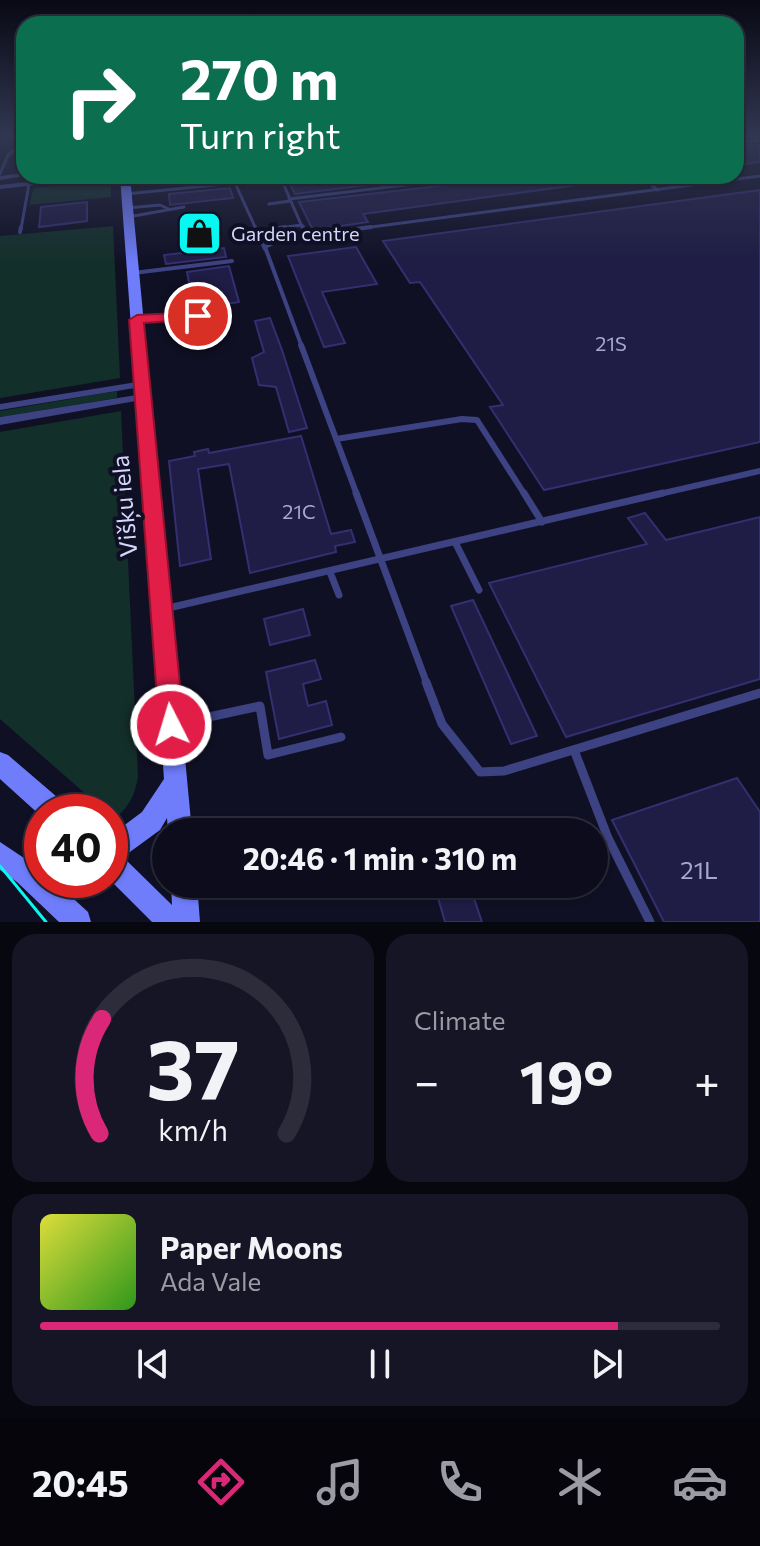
<!DOCTYPE html>
<meta charset="utf-8">
<style>
:root{--surface:#0c0c1c;--page:#151525;--text:#f1f3f6;--muted:#9a9ba3;--line:#2c2c3b;--accent:#db2777}
body{margin:0;font-family:Commissioner,sans-serif;background:var(--page);color:var(--text);height:100vh;display:flex;flex-direction:column;font-size:30px;white-space:nowrap}
*{box-sizing:border-box;margin:0}
p{font-size:26px;color:var(--muted)}
.icon{flex:none;width:44px;height:44px;fill:none;stroke:currentColor;stroke-width:2;stroke-linecap:round;stroke-linejoin:round}
.map{position:relative;height:922px;overflow:hidden}
.panel{display:flex;flex-direction:column;gap:12px;padding:12px;background:#07070f;flex:1}
.panel>*{flex:none}
.banner{position:absolute;left:16px;top:16px;width:728px;height:168px;border-radius:24px;box-shadow:0 2px 6px #0004,0 0 0 2px var(--line);background:#0b6e4f;color:#fff;overflow:hidden}
.speed{position:absolute;left:24px;top:794px;display:flex;gap:16px;font-size:40px;font-weight:700;text-align:center}
.speed>*{display:grid;place-content:center;width:104px;height:104px;border-radius:50%;background:var(--surface);box-shadow:0 2px 6px #0004,0 0 0 2px var(--line);line-height:1}
.speed .limit{border:12px solid #d22;background:#fff;color:#111}
.pin{position:absolute;display:grid;place-items:center;width:68px;height:68px;color:#fff;margin:-34px;border:4px solid #fff;border-radius:50%;box-shadow:0 2px 8px #0007}
.me{position:absolute;width:88px;margin:-44px;rotate:355deg;stroke-linejoin:round;filter:drop-shadow(0 0 6px #0008)}
.turn{display:flex;align-items:center;gap:28px;height:168px;padding:0 32px;font-size:36px}
.turn .icon{width:104px;height:104px;stroke-width:2.5}
.turn b{display:block;font-size:56px;line-height:68px}
.big{font-size:60px;font-weight:700;line-height:1.1}
.panel .card{flex:1;display:flex;flex-direction:column;justify-content:center;gap:12px;min-width:0;padding:0 28px;border-radius:24px;background:var(--page)}
.panel .dial{align-items:center;gap:0}
.dial svg{height:208px;overflow:visible;fill:none;stroke:var(--line);stroke-width:7;stroke-linecap:round;text-anchor:middle}
.dial text{fill:var(--text);stroke:none}
.song{display:flex;align-items:center;gap:24px}
.cover{width:96px;height:96px;border-radius:12px;background:linear-gradient(135deg,hsl(60 70% 55%),hsl(110 70% 35%))}
.played{height:8px;border-radius:4px;background:linear-gradient(90deg,var(--accent) 85%,var(--line) 85%)}
.keys{display:flex;justify-content:space-around;direction:ltr}
.heat{display:flex;justify-content:space-between;align-items:center;font-size:44px;direction:ltr}
.panel .tiles{flex:1;display:grid;gap:12px;grid-template-columns:1fr 1fr}
.card:last-child{grid-column:span 2}
.trip{position:absolute;left:152px;top:818px;width:456px;height:80px;border-radius:40px;background:var(--surface);box-shadow:0 2px 6px #0004,0 0 0 2px var(--line);font-weight:700;line-height:80px;text-align:center}
.tab-bar{display:flex;height:128px;justify-content:space-around;align-items:center;background:#05050b;color:var(--muted)}
.tab-bar .icon{width:56px;height:56px}
.tab-bar .on{color:var(--accent)}
.tab-bar b{font-size:36px;color:var(--text)}
.map>svg:first-child{display:block}
</style>
<div class="map">
<svg width="760" height="922" viewBox="0 0 760 922">
<rect width="100%" height="100%" fill="#101025"/>
<!-- green -->
<path fill="#132f2a" d="M111 179V197L29 205 34 188Z
M113 226 120 378 0 398V236Z
M117 391V398L0 417V411Z
M121 411 138 777C135 793 131 804 118 816H111L0 719V432Z"/>
<!-- building -->
<path fill="#1f1c45" stroke="#342f71" stroke-width="2" d="M760 145V162L736 165V146Z
M171 176H226L227 179 172 185Z
M286 176H406L410 180 295 194Z
M487 176H592V183L363 214 368 222 313 230 299 202 491 180Z
M230 188 233 198 170 205 169 194Z
M760 190V442L544 490 490 407 503 405 420 282 410 283 383 241Z
M87 202V221L39 227 41 207Z
M356 247 377 284 322 292 345 343 324 347 288 256Z
M224 248 226 257 166 264 164 255Z
M229 266 239 302 194 309 187 272Z
M270 318 282 350 307 428 289 432 276 387 259 385 252 358 264 352 255 321Z
M301 436 331 534 351 530 355 542 335 546 336 552 250 573 229 464 198 469 211 559 180 566 169 461 195 456 194 452 208 449 209 453Z
M645 513 666 540 760 517V679L566 737 489 583 647 544 628 518Z
M473 600 537 736 511 744 451 606Z
M303 609 310 635 270 645 264 619Z
M315 660 321 679 303 684 308 706 326 701 332 725 279 739 266 672Z
M737 778 760 812V922H664L612 820Z
M434 884H469L482 922H445Z"/>
<g fill="none" stroke-linecap="round" stroke-linejoin="round">
<!-- lane-far4 -->
<path stroke="#3c4282" stroke-width="3" d="M736 142 758 141 754 136
M0 174 8 155 24 143
M639 176 658 190
M283 183 303 229
M126 194 235 183 256 229
M289 199 479 176
M269 204 290 201
M127 208 160 205 169 209
M128 217 184 207
M279 228 302 225
M21 229 29 184
M356 229 760 176"/>
<!-- lane-far3 -->
<path stroke="#3c4282" stroke-width="4" d="M255 227 265 249
M303 227 306 235
M279 228 285 227
M20 232 21 227
M133 273 232 261
M138 319 230 315
M302 347 265 247 281 239 371 227"/>
<!-- lane-far2 -->
<path stroke="#3c4282" stroke-width="6" d="M301 345 357 495
M336 439 462 419 477 420 525 495
M655 495 760 471"/>
<!-- lane-far1 -->
<path stroke="#3c4282" stroke-width="7" d="M356 493 427 684
M524 493 542 522
M455 542 479 590
M330 572 339 595
M164 609 663 493"/>
<!-- lane -->
<path stroke="#3c4282" stroke-width="9" d="M426 682 442 724 480 772 504 771 760 693
M176 724 260 706 268 755 341 737
M574 750 608 838 650 922"/>
<!-- street -->
<path fill="#3c4282" fill-rule="evenodd" d="M24 173V176H26L0 180V176Z
M81 176H103L100 178 0 189V185Z
M143 381 147 382 148 384 147 386 0 410V404Z
M143 394 148 397 147 399 0 425V417Z"/>
<!-- secondary -->
<path fill="#6f7dfb" fill-rule="evenodd" d="M120 176H130L192 832H168L167 818 160 830 123 857 172 905 171 884H197L200 922H152L110 880V836L142 812 164 779Z
M0 752 8 755 64 803 67 812H42V817L0 779Z
M0 842 42 870V880H53L88 912 91 922H59L17 882 0 870Z"/>
<!-- tram -->
<path stroke="#08f7f1" stroke-width="3" d="M0 866 46 922"/>
</g>
<!-- sky -->
<linearGradient id="sky" x2="0" y2="1"><stop stop-color="#090914"/><stop offset="0.51" stop-color="#313751"/><stop offset="1" stop-color="#313751" stop-opacity="0"/></linearGradient>
<rect width="760" height="265" fill="url(#sky)"/>
<!-- route -->
<path fill="#e11d48" stroke="#92132f" stroke-width="2" d="M198 312 203 313V319L144 323 184 725 180 734 171 737 162 734 159 725 129 320 137 315Z"/>
<!-- icons -->
<defs>
<symbol id="shop-square" viewBox="-11 -11 22 22"><rect x="-9" y="-9" width="18" height="18" rx="4" fill="#08f7f1" stroke="#101025"/><path d="M-5-2.5h2.3a2.7 3.5 0 0 1 5.4 0H5L5.5 6h-11ZM-1.5-2.5h3a1.5 2.3 0 0 0-3 0Z" fill="#111"/></symbol>
</defs>
<g fill-rule="evenodd">
<use href="#shop-square" x="174" y="208" width="51" height="51"/>
</g>
<g text-anchor="middle" stroke-width="8" stroke-linejoin="round" paint-order="stroke">
<!-- far-poi labels -->
<g font-size="20" fill="#d5d5fe" stroke="#101025" text-anchor="start">
<text x="231" y="241">Garden centre</text>
</g>
<!-- number labels -->
<g font-size="20" fill="#a8a7d0">
<text x="611" y="351">21S</text>
<text x="299" y="519">21C</text>
</g>
<!-- street labels -->
<g font-size="24" fill="#d5d5fe" stroke="#101025">
<text transform="translate(125 506) rotate(-95)" y="8">Višķu iela</text>
</g>
<!-- near-number labels -->
<g font-size="24" fill="#a8a7d0">
<text x="699" y="879">21L</text>
</g>
</g>
</svg>
<div class="speed"><div class="limit">40</div></div>
<div class="pin" style="left:198px;top:316px;background:#d93025"><svg class="icon" aria-label="arrive" viewBox="0 0 24 24"><path d="M6 21V4h12l-3 4 3 4H6"/></svg></div>
<svg class="me" style="left:171px;top:725px" viewBox="-20 -20 40 40"><circle r="17" fill="#e11d48" stroke="#fff" stroke-width="3"/><path d="M0-11L8 9 0 5-8 9z" fill="#fff"/></svg>
<div class="trip">20:46 · 1 min · 310 m</div>
<div class="banner">
<div class="turn"><svg class="icon" aria-label="right" viewBox="0 0 24 24"><path d="M7 20v-9h11M14 6l5 5-5 5"/></svg><div><b>270 m</b>Turn right</div></div>
</div>
</div>
<section class="panel">
<div class="tiles">
<div class="card dial"><svg viewBox="0 0 100 80">
<path d="M14 69A42 42 0 1 1 86 69"/>
<path d="M14 69A42 42 0 0 1 15 25" stroke="#db2777"/>
<text x="50" y="56" font-size="32" font-weight="700">37</text>
<text x="50" y="72" font-size="11">km/h</text>
</svg></div>
<div class="card"><p>Climate</p>
<div class="heat"><a>−</a><b class="big">19°</b><a>+</a></div>
</div>
<div class="card">
<div class="song"><i class="cover"></i><div><b>Paper Moons</b><p>Ada Vale</p></div></div>
<div class="played"></div>
<div class="keys"><svg class="icon" aria-label="previous" viewBox="0 0 24 24"><path d="M18 5L8 12l10 7zM5 5v14"/></svg><svg class="icon" aria-label="pause" viewBox="0 0 24 24"><path d="M8 5v14M16 5v14"/></svg><svg class="icon" aria-label="next" viewBox="0 0 24 24"><path d="M6 5l10 7-10 7zM19 5v14"/></svg></div>
</div>
</div>
</section>
<nav class="tab-bar">
<b>20:45</b>
<svg class="icon on" aria-label="directions" viewBox="0 0 24 24"><path d="M12 3l9 9-9 9-9-9zM9 14v-3h6M13 9l2 2-2 2"/></svg>
<svg class="icon" aria-label="music" viewBox="0 0 24 24"><path d="M9 18V5l10-2v13"/><circle cx="6" cy="18" r="3"/><circle cx="16" cy="16" r="3"/></svg>
<svg class="icon" aria-label="phone" viewBox="0 0 24 24"><path d="M5 4h4l2 5-3 2q2 4 5 5l2-3 5 2v4C11 20 4 13 5 4z"/></svg>
<svg class="icon" aria-label="climate" viewBox="0 0 24 24"><path d="M12 3v18M4 7l16 10M4 17L20 7"/></svg>
<svg class="icon" aria-label="car" viewBox="0 0 24 24"><path d="M5 17H2v-5l4-1 3-4h7l3 4 3 1v5h-3M9 17h6M6 11h13"/><circle cx="7" cy="17" r="2"/><circle cx="17" cy="17" r="2"/></svg>
</nav>
